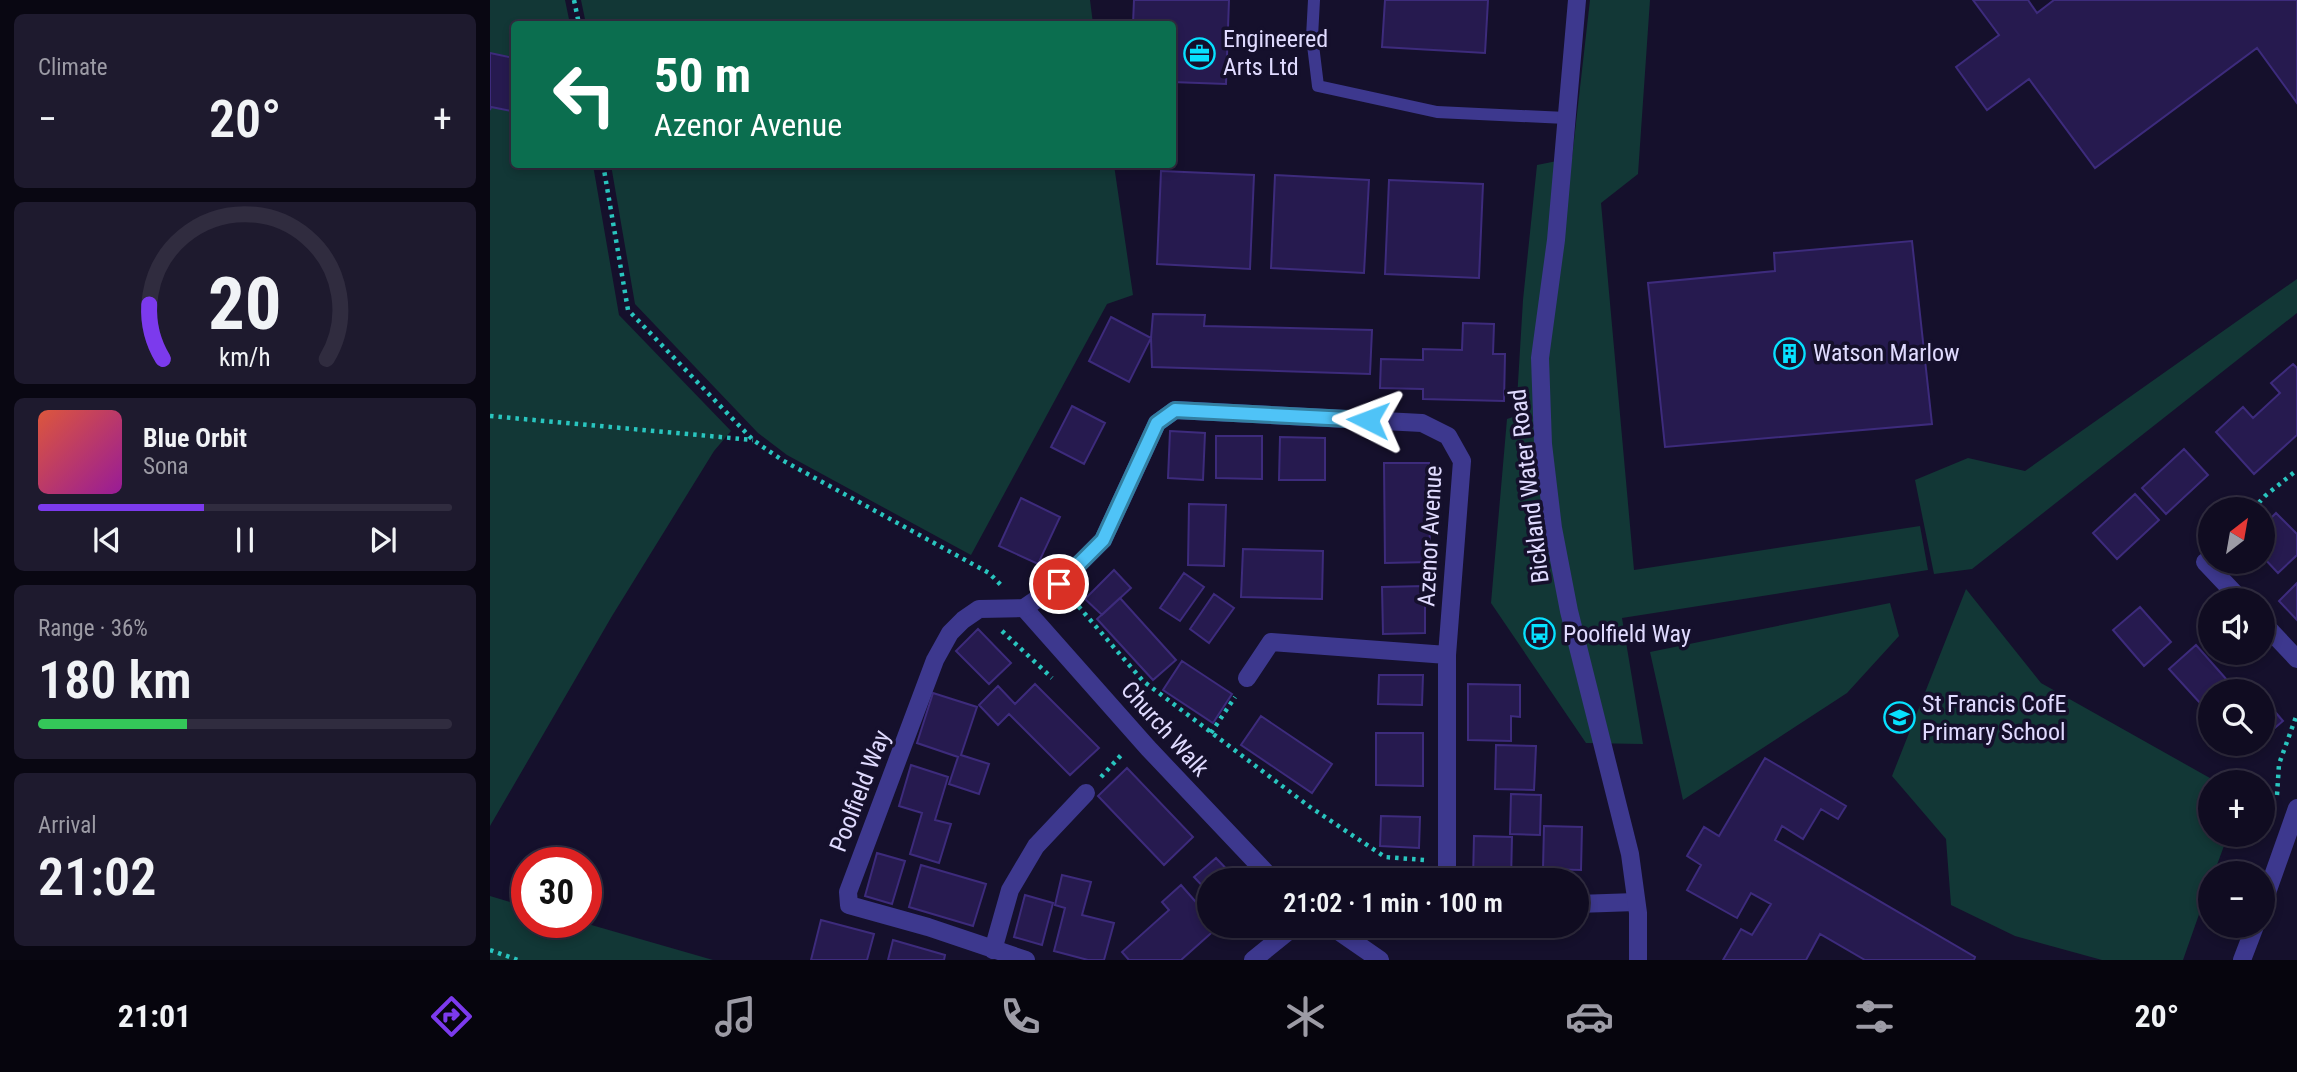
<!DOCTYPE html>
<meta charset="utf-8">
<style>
:root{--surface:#100c21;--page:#1e1a2e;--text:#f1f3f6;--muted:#9c9ba5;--line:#302c3f;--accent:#7c3aed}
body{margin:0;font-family:"Roboto Condensed",sans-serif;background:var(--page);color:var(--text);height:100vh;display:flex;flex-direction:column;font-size:26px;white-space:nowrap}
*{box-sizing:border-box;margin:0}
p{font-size:23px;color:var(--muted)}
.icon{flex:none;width:38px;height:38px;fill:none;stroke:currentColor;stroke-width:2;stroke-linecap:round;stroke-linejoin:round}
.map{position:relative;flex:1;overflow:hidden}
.details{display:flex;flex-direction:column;gap:14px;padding:14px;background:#090712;width:490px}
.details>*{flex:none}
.guide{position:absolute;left:21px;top:21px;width:665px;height:147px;border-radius:7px;box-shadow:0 4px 10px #0003,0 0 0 2px var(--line);background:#0b6e4f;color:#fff;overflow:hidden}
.needle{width:46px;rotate:31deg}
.tools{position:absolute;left:1708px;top:497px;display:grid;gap:14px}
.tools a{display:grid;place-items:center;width:77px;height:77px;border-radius:50%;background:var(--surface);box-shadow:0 4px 10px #0003,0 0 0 2px var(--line);font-size:35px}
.speed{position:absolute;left:21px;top:847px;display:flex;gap:14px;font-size:35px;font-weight:700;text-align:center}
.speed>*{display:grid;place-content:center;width:91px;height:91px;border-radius:50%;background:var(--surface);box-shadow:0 4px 10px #0003,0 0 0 2px var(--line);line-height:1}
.speed .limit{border:10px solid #d22;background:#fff;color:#111}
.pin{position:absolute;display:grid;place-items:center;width:60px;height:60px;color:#fff;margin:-30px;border:4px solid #fff;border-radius:50%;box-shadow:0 2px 7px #0007}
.me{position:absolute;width:77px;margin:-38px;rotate:273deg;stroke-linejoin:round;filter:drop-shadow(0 0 5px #0008)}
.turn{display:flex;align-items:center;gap:24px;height:147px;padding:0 28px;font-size:32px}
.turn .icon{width:91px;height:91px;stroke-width:2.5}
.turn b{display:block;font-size:49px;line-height:60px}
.big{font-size:52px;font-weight:600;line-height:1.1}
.details .widget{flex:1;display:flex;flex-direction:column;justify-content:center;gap:10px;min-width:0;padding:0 24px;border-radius:10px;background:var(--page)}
.details .dial{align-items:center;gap:0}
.dial svg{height:182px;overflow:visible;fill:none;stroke:var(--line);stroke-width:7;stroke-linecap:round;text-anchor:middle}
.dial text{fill:var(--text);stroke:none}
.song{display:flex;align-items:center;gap:21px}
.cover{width:84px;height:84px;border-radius:10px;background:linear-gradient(135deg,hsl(10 70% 55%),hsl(300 70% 35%))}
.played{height:7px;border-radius:4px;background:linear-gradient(90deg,var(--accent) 40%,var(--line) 40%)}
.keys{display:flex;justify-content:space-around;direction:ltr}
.heat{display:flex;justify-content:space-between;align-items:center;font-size:38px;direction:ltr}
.charge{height:10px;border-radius:5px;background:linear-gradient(90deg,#34c759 36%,var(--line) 0)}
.trip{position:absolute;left:707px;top:868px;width:392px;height:70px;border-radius:35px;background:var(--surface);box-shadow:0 4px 10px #0003,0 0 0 2px var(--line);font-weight:600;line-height:70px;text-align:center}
.dock{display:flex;height:112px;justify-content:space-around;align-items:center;background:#06050d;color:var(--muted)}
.dock .icon{width:49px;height:49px}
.dock .active{color:var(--accent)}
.dock b{font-size:32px;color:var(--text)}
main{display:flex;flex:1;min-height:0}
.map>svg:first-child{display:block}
</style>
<main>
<section class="details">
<div class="widget"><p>Climate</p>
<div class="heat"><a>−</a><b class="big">20°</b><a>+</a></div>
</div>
<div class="widget dial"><svg viewBox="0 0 100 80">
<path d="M14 69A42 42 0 1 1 86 69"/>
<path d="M14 69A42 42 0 0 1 8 45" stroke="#7c3aed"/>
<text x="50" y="56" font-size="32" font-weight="700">20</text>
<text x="50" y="72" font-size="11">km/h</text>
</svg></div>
<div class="widget">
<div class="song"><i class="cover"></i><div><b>Blue Orbit</b><p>Sona</p></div></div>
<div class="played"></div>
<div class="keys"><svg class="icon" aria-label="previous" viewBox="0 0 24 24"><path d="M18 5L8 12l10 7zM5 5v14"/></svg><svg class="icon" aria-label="pause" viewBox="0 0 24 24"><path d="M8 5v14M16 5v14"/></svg><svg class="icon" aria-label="next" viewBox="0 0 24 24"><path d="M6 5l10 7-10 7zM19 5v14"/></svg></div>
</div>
<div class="widget"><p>Range · 36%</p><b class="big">180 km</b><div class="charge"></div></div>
<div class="widget"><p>Arrival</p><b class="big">21:02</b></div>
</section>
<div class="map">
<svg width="1807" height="960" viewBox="0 0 1807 960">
<rect width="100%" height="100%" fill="#15102c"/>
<!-- green -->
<path fill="#123736" d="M0 0H75L80 24H24V58L0 53Z
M91 0H600L603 24H96Z
M1100 0H1160L1148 174 1111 203 1144 570 1430 526 1438 570 1132 618 1153 744 1096 743 1001 603 1017 419 1026 416 1033 300 1047 165 1082 158Z
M23 102H24V164L103 165 129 315 241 431 224 451 122 616 0 826V110L1 107Z
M121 165H624L643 295 617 304 481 555 297 455 268 433 145 304Z
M1807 279V313L1482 569 1444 574 1425 480 1478 458 1535 471Z
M1476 589 1551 683 1727 782H1720V835H1738L1724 873H1720V883L1693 960H1612L1525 936 1461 905 1456 839 1402 776Z
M1400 603 1409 636 1357 693 1193 800 1160 652Z
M0 896 37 907V922H91L223 960H0Z"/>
<!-- building -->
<path fill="#261a4f" stroke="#3d2b7c" stroke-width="2" d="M644 0H739L736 84 682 82V24H643Z
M895 0H998L995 53 892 47Z
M1483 0H1538L1547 13 1564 0H1807V103L1767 48 1605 168 1539 79 1497 110 1466 67 1509 35Z
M0 53 24 58V102H23L21 111 1 107 0 110Z
M671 171 764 175 760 269 667 264Z
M785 175 879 180 874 273 781 268Z
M899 180 993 184 989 278 895 274Z
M1422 241 1442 424 1175 447 1158 283 1285 271 1284 253Z
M663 314 715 315 714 326 882 330 880 374 662 367 661 338Z
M621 317 661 338 639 382 599 361Z
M973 323 1004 324 1003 354H1015L1014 401 933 399V389L890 388 891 359 933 360V349L972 350Z
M1803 364 1807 368V435L1764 474 1726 432 1753 407 1763 418 1790 393 1781 383Z
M582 406 615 423 594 464 561 447Z
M680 431 715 433 713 480 678 478Z
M726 436H772V479L726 478Z
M790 437 835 438V480H789Z
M1694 449 1718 475 1676 514 1652 488Z
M894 463H939L940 562 895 563Z
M1645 494 1669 520 1627 559 1603 533Z
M531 498 570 517 548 564 509 546Z
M699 504 736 505 734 566 698 565Z
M1786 513 1807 534V555L1788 573 1773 557V526Z
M753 549 833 551 832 599 751 597Z
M624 570 641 588 612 615 595 599Z
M694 573 714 587 690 621 670 608Z
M1807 583V620L1789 601Z
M935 586V633L893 634 892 587Z
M724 594 744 608 719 643 700 629Z
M630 598 686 660 663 680 607 619Z
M1650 607 1681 642 1654 666 1623 630Z
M488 629 521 663 499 684 466 651Z
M1706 645 1737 680 1725 691H1720V696L1711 704 1679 669Z
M692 661 742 694 723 723 673 690Z
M889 675H933L932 705 888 704Z
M545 684 609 748 580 775 519 714 508 725 489 705 508 686 525 704Z
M978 684 1030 685V717L1021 716V741L978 740Z
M443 693 487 707 471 755 499 764 489 794 459 784 468 757 427 743Z
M1773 698 1793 721 1773 738Z
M771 716 842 764 822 793 751 745Z
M886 733H933V786L886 785Z
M1006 745 1046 746 1044 790 1005 789Z
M1275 758 1356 806 1348 819 1331 809 1313 839 1292 826 1285 840 1485 957 1484 960H1375L1330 934 1316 960H1233L1251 929 1262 935 1281 904 1261 893 1247 918 1197 890 1211 865 1197 856 1214 827 1229 836Z
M421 765 458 777 445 820 461 824 449 863 420 854 432 813 409 806Z
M637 768 703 837 674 865 608 796Z
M1021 794 1051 795 1050 835 1020 834Z
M891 816 930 817 929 848 890 846Z
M1054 826 1092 827 1091 870 1053 869Z
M984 836 1022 837 1021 880 983 879Z
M387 853 415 861 402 904 375 896Z
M726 858 747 880H719V893L704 877Z
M431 865 496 884 483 926 419 907Z
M572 875 601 882 592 915 624 923 614 960H598L564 951 575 908 565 905Z
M691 885 719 917V926L728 927 691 960H639L632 952 679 910 672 902Z
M535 895 563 903 552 945 524 937Z
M331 920 384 934 377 960H321Z
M403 940 455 955 454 960H398Z"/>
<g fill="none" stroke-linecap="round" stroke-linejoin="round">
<!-- path -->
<path stroke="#29c5bf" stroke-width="4.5" stroke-dasharray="3.5 5" stroke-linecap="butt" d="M84 0 89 24
M113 164 138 310 263 440 292 460 499 573 511 585
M0 416 263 440
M1763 509 1775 496 1807 470
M583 600 653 681 820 807 895 857 935 860
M512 631 562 678
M721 733 745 697
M611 777 633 753
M1787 795 1789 764 1807 714
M0 950 28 960"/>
<!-- service -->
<path stroke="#3d388e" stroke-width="12" d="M824 0 822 37 828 86 947 112 1076 118"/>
<!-- pedestrian -->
<path stroke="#3d388e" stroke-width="18" d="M534 608 658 748 783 880
M841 926 890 960"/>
<!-- minor -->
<path stroke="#3d388e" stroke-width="18" d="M1715 562 1751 600
M1773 623 1807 659
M757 678 781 642 957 655
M1087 904 1146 902
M1773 904 1807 808
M503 950 520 890 546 846 596 793
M536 960 438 927 359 905 358 892 445 660 460 633 473 620 489 609 534 608 569 584 613 540 667 423 685 410 932 423 958 436 972 461 957 655V880
M763 960 805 926
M1752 960 1765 926"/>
<!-- tertiary -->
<path stroke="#3d388e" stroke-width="18" d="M1087 0 1066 240 1050 358 1053 444 1063 528 1079 611 1140 854 1148 913V960"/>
</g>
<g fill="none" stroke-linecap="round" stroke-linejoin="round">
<defs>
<path id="route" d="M569 584 613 540 667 423 685 410 878 420"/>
</defs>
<!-- route casing -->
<use href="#route" stroke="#337fa1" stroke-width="18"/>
<!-- route -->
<use href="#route" stroke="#4fc3f7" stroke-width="12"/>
</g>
<!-- icons -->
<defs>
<symbol id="office-ring" viewBox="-11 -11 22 22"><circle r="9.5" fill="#15102c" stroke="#07e1ff" stroke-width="1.5"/><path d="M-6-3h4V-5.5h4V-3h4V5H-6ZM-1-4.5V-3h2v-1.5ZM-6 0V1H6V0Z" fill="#07e1ff"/></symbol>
<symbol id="building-ring" viewBox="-11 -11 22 22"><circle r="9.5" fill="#15102c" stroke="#07e1ff" stroke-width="1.5"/><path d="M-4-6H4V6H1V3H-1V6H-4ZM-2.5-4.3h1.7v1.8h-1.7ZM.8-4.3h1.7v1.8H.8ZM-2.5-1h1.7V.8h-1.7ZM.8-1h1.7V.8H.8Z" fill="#07e1ff"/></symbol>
<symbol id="bus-ring" viewBox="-11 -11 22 22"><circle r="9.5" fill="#15102c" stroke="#07e1ff" stroke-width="1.5"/><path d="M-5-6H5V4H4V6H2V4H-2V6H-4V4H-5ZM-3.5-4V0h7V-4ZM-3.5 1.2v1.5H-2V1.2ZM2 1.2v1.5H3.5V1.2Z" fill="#07e1ff"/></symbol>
<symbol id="school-ring" viewBox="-11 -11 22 22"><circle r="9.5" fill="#15102c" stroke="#07e1ff" stroke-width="1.5"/><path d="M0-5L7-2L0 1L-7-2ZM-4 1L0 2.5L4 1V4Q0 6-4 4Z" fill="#07e1ff"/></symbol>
</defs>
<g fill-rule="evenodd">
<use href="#office-ring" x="692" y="36" width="35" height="35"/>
<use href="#building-ring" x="1282" y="336" width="35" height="35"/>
<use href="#bus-ring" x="1032" y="616" width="35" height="35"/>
<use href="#school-ring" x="1392" y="700" width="35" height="35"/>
</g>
<g text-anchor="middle" stroke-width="7" stroke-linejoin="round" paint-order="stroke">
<!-- poi labels -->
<g font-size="24" fill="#e0dbff" stroke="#15102c" text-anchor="start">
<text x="733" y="47">Engineered<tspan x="733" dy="28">Arts Ltd</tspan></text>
<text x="1323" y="361">Watson Marlow</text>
<text x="1073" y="642">Poolfield Way</text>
<text x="1432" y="712">St Francis CofE<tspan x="1432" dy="28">Primary School</tspan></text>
</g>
<!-- street labels -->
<g font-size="24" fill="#e0dbff" stroke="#15102c">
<text transform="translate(1039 486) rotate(-97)" y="8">Bickland Water Road</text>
<text transform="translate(940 536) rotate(-87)" y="8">Azenor Avenue</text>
<text transform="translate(675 729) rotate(48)" y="8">Church Walk</text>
<text transform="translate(370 791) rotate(-69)" y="8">Poolfield Way</text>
</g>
</g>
</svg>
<div class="tools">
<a><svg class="needle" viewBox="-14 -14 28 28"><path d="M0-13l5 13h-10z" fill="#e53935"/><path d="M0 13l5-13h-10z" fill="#9c9ba5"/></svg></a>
<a><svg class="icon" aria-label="sound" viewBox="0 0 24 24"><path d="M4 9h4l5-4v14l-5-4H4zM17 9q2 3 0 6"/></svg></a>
<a><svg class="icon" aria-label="search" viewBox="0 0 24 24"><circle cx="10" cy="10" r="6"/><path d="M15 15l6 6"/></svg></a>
<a>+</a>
<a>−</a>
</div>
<div class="speed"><div class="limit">30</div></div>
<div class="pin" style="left:569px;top:584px;background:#d93025"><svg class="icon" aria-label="arrive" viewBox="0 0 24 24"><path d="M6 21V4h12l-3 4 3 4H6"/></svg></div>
<svg class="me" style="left:878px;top:420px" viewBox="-20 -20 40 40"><path d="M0-17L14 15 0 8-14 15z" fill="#4fc3f7" stroke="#fff" stroke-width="4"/></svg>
<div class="trip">21:02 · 1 min · 100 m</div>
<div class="guide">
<div class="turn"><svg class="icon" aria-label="left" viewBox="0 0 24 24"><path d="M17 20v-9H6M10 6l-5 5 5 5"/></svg><div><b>50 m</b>Azenor Avenue</div></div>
</div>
</div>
</main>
<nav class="dock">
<b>21:01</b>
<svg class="icon active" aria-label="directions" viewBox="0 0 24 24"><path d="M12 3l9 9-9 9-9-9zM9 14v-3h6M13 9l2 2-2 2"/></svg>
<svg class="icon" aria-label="music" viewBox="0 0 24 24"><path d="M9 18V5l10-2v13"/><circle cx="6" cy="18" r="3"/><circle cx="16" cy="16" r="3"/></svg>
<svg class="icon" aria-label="phone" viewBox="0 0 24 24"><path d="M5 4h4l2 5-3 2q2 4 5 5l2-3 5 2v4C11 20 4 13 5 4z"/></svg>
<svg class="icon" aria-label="climate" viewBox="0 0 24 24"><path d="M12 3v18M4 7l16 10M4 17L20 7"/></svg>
<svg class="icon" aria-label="car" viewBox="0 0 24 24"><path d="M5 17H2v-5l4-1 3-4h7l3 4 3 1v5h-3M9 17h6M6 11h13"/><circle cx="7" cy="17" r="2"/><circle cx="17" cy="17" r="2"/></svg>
<svg class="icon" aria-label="filters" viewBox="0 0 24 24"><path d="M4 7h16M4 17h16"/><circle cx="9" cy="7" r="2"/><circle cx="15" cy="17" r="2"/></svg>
<b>20°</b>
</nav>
